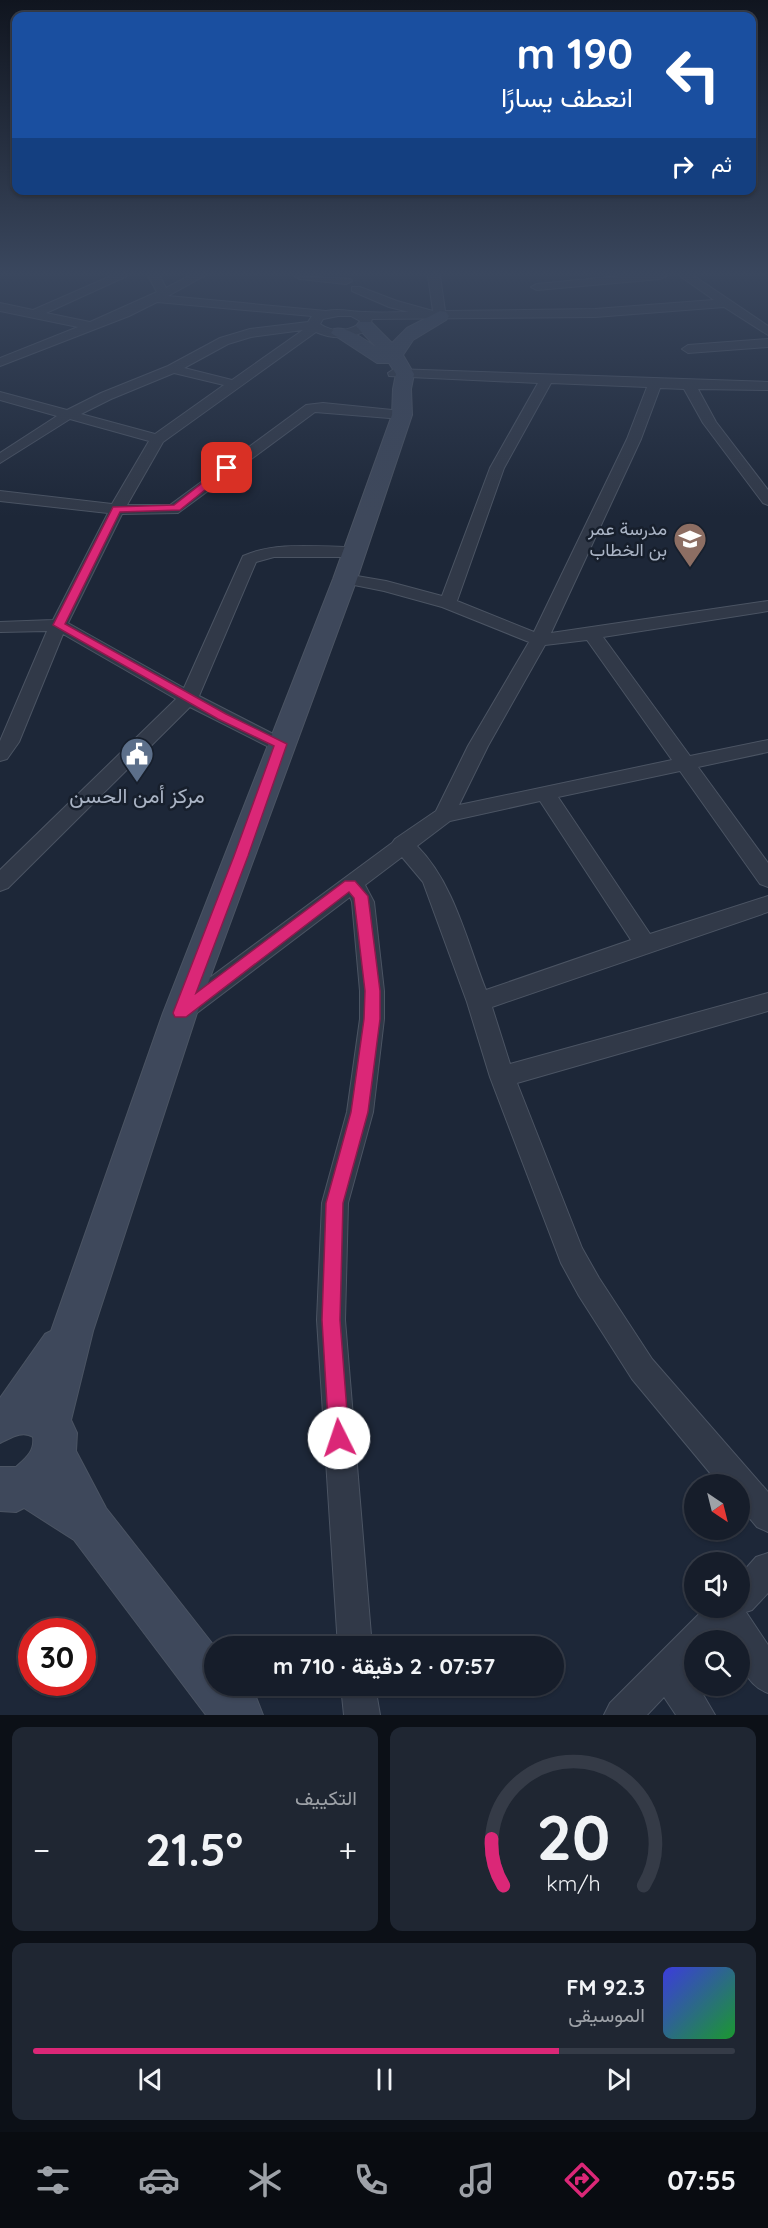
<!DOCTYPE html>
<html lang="ar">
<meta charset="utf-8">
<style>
:root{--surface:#161d2a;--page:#1f2632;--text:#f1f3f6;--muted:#9ea2a8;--line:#353b47;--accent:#db2777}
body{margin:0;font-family:Quicksand,Vazirmatn,sans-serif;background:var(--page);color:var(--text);direction:rtl;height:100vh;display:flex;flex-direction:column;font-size:22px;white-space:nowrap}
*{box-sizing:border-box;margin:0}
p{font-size:20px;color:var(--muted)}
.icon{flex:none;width:33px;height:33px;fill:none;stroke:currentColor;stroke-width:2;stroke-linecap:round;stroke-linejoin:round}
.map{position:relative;height:1715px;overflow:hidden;direction:ltr}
.sheet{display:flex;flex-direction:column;gap:12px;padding:12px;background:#0c1017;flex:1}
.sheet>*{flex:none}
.guide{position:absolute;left:12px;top:12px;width:744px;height:183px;border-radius:12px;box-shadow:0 2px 4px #0004,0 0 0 2px var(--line);direction:rtl;background:#1a4fa0;color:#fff;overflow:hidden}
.needle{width:39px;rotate:145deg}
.controls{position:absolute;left:684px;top:1474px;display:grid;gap:12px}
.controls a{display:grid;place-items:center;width:66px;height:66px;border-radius:50%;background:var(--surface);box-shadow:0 2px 4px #0004,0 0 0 2px var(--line);font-size:30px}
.speed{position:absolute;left:18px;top:1618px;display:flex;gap:12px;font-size:30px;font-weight:700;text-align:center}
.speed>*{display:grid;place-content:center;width:78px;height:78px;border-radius:50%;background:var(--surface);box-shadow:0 2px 4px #0004,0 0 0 2px var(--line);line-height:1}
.speed .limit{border:9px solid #d22;background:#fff;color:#111}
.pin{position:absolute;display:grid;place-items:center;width:51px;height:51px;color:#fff;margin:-26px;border-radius:12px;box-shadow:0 3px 9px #0006}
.me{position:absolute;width:66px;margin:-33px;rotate:356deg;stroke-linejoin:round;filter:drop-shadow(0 0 4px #0008)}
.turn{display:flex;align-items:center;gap:21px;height:126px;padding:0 24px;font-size:27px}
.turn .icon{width:78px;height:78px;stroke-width:2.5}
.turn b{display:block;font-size:42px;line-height:51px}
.then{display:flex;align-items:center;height:57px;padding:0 24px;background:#0003;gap:12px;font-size:22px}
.big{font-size:45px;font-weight:700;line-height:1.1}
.sheet .tile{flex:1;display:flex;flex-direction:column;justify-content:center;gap:9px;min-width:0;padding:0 21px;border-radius:12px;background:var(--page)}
.sheet .dial{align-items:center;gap:0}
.dial svg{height:156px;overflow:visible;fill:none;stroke:var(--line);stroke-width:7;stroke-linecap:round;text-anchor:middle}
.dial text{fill:var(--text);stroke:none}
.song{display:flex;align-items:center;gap:18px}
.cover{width:72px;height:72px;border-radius:9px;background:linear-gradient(135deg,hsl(240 70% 55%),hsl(130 70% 35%))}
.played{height:6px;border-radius:3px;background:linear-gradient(90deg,var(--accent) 75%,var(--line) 75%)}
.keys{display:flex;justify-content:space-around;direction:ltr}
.heat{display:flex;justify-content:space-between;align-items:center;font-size:33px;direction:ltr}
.sheet .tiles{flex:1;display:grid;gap:12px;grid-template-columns:1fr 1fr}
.tile:last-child{grid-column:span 2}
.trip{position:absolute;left:204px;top:1636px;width:360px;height:60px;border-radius:30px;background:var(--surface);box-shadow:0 2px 4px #0004,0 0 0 2px var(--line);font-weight:700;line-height:60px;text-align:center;direction:rtl}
.menu{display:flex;height:96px;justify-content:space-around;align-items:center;background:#090c11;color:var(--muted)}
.menu .icon{width:42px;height:42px}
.menu .active{color:var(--accent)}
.menu b{font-size:27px;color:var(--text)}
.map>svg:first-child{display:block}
</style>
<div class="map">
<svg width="768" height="1715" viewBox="0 0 768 1715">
<rect width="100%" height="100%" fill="#1d2738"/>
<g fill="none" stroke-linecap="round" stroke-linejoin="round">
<defs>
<path id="street" d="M111 276H127L46 313 90 322 157 292 148 276H160L166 288 189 276H204L168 296 326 311C341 308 351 312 365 312 380 313 395 312 409 312L389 307 352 291V287H360L397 301 433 311 428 276H440L445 311 595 309 714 300 680 276H694L768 326V335L724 307 595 317 372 319 369 329C353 339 333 340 316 332L163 442 127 505H170L306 405 323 403 402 411 409 415 402 419 315 412 178 513 122 514 68 623 184 688 243 556C276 541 318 547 354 547L362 552 354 557H274L256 562 199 696 287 741 290 745 287 749 280 751 273 749 190 707 8 888 0 891V870L176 699 63 634 19 742 7 759 0 761V741L47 631 0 632V622L53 620 108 513 0 501V491L112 504 149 441 70 419 0 463V453L57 416 0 400V392L67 410 101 393 168 366 220 338 250 329 308 322 312 316 157 302 129 316 0 366V358L78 327 0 311V303L33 310ZM338 316H351L360 321 359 324C346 332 332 332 320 324L323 319ZM303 330 232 380 184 368 228 344 251 337ZM174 373 224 385 155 434 81 414 111 399Z
M294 276 350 279 352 281 346 284 300 279Z
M620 276H666L660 279 537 290 531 287 537 284Z
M768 339V347L688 353 682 349 688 345Z
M394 369 768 382V390L698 389 716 422 768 490V505L763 503 703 423 684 389 660 388 641 439 551 633 768 601V611L603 637 690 756 768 740V752L698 767 768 863V887L760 884 680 771 558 797 650 934 768 896V912L492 1007 510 1064 768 993V1011L517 1083 582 1248 599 1278 652 1359 768 1492V1532L757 1527 740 1507V1485H720L632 1379 579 1296 561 1263 490 1077 467 1002 423 882 402 857 365 885 374 902 384 991V1019L373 1112 348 1203 345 1320 372 1647H338L317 1320 322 1203 347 1112 360 1019V991L352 902 350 897 189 1019 181 1021 173 1019 169 1012 173 1005 392 843 395 839 436 811 468 746 529 642 442 607 384 591 339 582 337 579 345 574 386 581 442 596 490 468 538 383 389 376 388 373ZM551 383 647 387 627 439 534 632 457 601 504 468ZM587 640 672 760 459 805 488 746 545 645ZM540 801 631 940 486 990C467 942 454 883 417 846L450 821Z
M768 1553V1593L752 1610 746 1612 768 1645V1693C745 1684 740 1664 740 1641H726L723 1637 720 1641H694V1666L688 1672 694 1681V1686H698L715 1715H676L664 1697 647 1715H604L610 1703 705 1608H740V1575L756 1557Z
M341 1686H375L380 1715H344Z"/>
<path id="secondary" d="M440 311 446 312 449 316 446 320 413 340 403 355 414 374 411 389 412 415 357 579 197 1013 93 1331 71 1420 77 1433 76 1451 106 1508 215 1647 214 1686H247L256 1697 263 1715H206L74 1540 24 1508 16 1512 0 1511V1467H16C26 1458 35 1451 33 1437 22 1430 11 1438 0 1443V1398L45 1334 51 1331 163 1013 333 579 392 415 393 389 396 374 389 363H377L331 333 334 329C348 326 364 340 376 347L356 326 359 322H371L392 343 407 328Z"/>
</defs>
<!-- street casing -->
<use href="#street" stroke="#4b5463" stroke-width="2"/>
<!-- secondary casing -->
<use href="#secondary" stroke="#4b5463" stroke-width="2"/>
<!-- street -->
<use href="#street" fill="#313948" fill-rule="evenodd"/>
<!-- secondary -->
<use href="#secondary" fill="#3e485b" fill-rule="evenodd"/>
</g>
<!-- sky -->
<linearGradient id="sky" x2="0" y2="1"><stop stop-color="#10151f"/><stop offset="0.53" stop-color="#3a475e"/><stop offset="1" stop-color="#3a475e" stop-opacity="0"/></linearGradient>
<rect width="768" height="516" fill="url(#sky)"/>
<!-- route -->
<path fill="#db2777" stroke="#8e194d" stroke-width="1.5" d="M224 466 232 468 180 510 120 512 65 624 226 714 287 744 248 856 196 993 345 881H355L368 896 380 991V1019L368 1112 343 1203 340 1320 349 1438 346 1445 339 1448 332 1445 329 1438 322 1320 326 1203 351 1112 364 1019 365 991 354 898 349 892 186 1017H175L173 1013 234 856 274 746 218 719 53 625 113 507 174 505Z"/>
<!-- icons -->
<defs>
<symbol id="school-pin" viewBox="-11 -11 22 30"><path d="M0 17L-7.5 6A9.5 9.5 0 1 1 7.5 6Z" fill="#8d6e63" stroke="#171f2c"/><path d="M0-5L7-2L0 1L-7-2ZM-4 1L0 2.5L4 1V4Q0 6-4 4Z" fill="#fff"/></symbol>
<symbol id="civic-pin" viewBox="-11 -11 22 30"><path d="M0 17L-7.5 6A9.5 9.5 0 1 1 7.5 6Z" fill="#5c6f8a" stroke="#171f2c"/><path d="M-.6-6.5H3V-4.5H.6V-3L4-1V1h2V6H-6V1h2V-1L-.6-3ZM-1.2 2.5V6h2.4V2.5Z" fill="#fff"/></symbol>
</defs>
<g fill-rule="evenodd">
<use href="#school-pin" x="671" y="520" width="38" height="52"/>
<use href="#civic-pin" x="118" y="735" width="38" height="52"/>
</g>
<g text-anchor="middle" stroke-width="5" stroke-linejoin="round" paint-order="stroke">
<!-- far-poi labels -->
<g font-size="18" fill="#aab4c5" stroke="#171f2c" text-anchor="end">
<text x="667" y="535">مدرسة عمر<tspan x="667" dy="21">بن الخطاب</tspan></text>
</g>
<!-- poi labels -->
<g font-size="21" fill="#aab4c5" stroke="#171f2c">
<text x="137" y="803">مركز أمن الحسن</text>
</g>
</g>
</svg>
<div class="controls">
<a><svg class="needle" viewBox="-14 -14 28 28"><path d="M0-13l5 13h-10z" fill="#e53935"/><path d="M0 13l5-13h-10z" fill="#9ea2a8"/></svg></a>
<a><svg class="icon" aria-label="sound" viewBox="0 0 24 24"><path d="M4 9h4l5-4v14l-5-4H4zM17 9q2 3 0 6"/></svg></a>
<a><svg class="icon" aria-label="search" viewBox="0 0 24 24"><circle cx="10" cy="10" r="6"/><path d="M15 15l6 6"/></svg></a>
</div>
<div class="speed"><div class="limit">30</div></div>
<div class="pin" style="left:227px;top:468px;background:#d93025"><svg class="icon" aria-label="arrive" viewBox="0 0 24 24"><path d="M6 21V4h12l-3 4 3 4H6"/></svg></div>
<svg class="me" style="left:339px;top:1438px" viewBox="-20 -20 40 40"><circle r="19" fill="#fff"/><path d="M0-13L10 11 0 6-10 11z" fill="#db2777"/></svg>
<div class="trip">07:57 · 2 دقيقة · 710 m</div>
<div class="guide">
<div class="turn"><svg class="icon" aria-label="left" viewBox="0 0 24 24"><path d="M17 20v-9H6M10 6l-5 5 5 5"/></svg><div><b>190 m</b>انعطف يسارًا</div></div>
<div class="then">ثم<svg class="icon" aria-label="right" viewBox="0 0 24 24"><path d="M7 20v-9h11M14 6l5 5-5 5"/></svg></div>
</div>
</div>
<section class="sheet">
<div class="tiles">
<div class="tile dial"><svg viewBox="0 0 100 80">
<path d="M14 69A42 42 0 1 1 86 69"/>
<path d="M14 69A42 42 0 0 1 8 45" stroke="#db2777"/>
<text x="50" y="56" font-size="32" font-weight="700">20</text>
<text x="50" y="72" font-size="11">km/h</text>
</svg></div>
<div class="tile"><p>التكييف</p>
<div class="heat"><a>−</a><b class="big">21.5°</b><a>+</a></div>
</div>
<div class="tile">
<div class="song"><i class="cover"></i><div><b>92.3 FM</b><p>الموسيقى</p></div></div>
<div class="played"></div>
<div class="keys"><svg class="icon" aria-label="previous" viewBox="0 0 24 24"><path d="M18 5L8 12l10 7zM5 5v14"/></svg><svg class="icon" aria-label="pause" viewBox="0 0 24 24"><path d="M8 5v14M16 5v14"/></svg><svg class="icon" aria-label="next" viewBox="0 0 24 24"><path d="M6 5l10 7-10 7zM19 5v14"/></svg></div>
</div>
</div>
</section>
<nav class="menu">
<b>07:55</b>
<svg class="icon active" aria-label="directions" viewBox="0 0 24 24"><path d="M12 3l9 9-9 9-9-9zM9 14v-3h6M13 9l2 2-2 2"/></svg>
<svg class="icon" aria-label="music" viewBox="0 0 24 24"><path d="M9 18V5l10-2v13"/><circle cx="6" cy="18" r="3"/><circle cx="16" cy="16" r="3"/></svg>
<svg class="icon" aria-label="phone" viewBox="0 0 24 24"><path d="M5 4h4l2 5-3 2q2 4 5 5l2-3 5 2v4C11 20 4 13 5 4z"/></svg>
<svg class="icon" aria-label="climate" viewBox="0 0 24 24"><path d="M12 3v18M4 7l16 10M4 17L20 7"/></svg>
<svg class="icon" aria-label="car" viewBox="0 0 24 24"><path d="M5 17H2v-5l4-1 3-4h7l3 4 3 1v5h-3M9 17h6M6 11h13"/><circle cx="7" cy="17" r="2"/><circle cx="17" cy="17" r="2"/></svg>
<svg class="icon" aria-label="filters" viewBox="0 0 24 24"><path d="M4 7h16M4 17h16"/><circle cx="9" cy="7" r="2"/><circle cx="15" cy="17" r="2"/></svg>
</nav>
